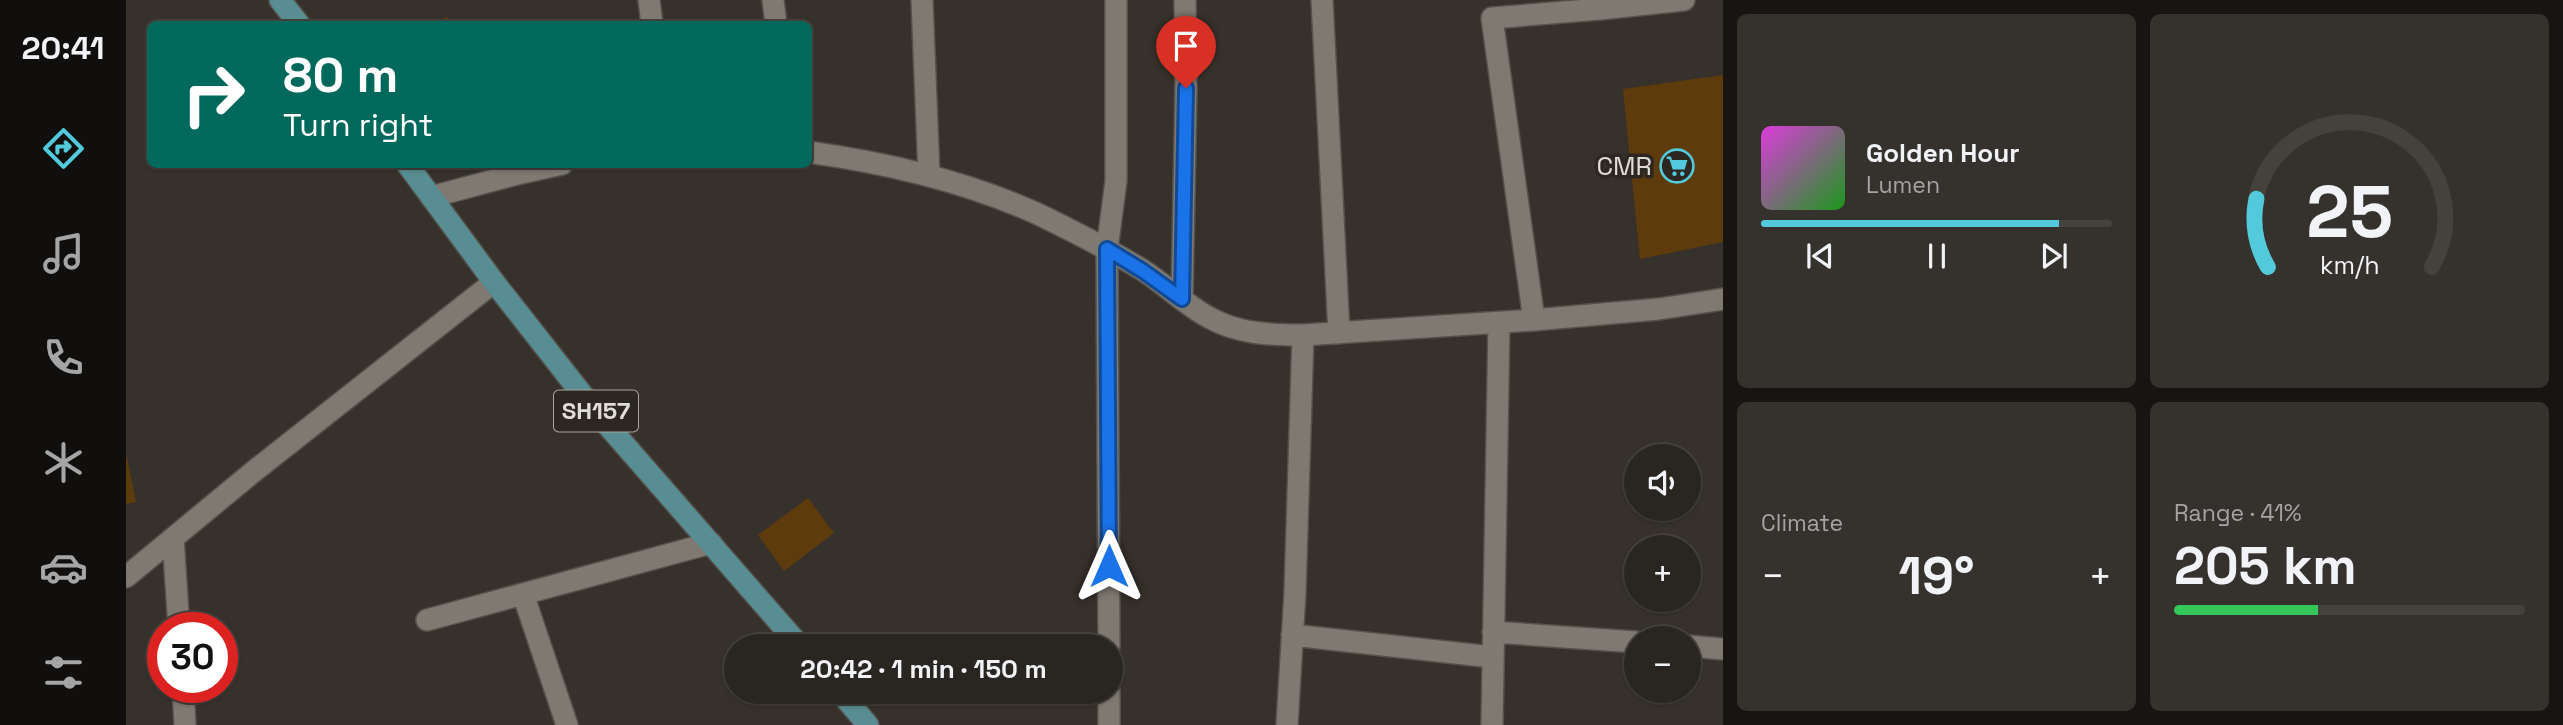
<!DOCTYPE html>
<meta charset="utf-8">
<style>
:root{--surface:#292520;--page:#35312d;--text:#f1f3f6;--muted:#a5a5a5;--line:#45423e;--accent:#53cadc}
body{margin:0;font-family:"Space Grotesk",sans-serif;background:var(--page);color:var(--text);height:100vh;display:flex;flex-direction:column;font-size:26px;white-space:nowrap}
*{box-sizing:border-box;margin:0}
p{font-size:23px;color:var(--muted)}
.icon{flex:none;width:38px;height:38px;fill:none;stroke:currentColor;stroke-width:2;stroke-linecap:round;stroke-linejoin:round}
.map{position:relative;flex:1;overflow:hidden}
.panel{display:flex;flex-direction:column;gap:14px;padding:14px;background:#171412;width:840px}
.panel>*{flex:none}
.banner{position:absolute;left:21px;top:21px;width:665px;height:147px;border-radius:10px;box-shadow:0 2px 5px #0004,0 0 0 2px var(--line);background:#00695c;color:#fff;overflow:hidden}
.fabs{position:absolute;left:1498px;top:444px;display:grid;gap:14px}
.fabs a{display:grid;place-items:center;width:77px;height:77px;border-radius:50%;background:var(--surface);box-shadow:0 2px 5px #0004,0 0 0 2px var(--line);font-size:35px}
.speed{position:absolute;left:21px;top:612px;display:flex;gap:14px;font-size:35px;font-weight:700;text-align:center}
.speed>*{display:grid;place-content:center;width:91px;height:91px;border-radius:50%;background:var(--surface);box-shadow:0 2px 5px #0004,0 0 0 2px var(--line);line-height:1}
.speed .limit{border:10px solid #d22;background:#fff;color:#111}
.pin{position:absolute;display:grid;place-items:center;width:60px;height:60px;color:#fff;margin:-72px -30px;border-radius:50% 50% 50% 0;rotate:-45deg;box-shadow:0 0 7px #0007}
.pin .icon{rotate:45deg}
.me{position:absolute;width:77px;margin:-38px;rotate:0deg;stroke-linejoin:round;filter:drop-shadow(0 0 5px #0008)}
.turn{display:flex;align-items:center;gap:24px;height:147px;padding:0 21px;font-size:32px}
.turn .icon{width:91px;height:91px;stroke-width:2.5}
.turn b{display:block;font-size:49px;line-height:60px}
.big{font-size:52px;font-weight:600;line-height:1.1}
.panel .tile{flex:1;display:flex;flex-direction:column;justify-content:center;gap:10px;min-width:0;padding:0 24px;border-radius:10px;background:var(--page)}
.panel .dial{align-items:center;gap:0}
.dial svg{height:182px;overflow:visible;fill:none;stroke:var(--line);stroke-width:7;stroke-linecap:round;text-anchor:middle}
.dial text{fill:var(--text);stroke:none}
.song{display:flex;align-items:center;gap:21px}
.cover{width:84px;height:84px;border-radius:10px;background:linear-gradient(135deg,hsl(300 70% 55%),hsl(120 70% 35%))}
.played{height:7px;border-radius:4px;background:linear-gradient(90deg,var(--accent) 85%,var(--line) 85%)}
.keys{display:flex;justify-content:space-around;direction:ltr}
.heat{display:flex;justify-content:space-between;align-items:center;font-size:38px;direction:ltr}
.charge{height:10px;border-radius:5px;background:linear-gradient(90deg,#34c759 41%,var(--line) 0)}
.panel .tiles{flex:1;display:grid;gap:14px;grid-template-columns:repeat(2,1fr)}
.trip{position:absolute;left:598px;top:634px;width:399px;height:70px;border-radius:35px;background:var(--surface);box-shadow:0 2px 5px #0004,0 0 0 2px var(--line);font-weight:600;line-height:70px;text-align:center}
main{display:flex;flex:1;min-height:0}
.tab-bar{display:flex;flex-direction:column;width:126px;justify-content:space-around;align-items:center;background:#100f0d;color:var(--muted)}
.tab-bar .icon{width:49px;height:49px}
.tab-bar .on{color:var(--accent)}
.tab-bar b{font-size:32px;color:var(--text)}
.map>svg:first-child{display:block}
</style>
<main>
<nav class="tab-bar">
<b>20:41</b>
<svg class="icon on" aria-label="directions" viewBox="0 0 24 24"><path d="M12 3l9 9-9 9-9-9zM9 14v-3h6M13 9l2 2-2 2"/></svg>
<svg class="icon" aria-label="music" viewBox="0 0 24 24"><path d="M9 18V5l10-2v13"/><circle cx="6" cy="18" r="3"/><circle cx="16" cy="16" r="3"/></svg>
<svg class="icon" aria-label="phone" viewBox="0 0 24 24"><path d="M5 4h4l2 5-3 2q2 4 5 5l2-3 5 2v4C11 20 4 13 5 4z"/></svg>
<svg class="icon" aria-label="climate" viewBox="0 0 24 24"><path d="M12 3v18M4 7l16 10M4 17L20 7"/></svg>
<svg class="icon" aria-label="car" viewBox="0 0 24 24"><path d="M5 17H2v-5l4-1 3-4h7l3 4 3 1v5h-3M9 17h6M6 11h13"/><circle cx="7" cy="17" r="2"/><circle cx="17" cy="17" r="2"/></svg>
<svg class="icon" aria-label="filters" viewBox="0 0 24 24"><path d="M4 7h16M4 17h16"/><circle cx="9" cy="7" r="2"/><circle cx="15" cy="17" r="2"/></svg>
</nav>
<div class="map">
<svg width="1597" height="725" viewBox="0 0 1597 725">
<rect width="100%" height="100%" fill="#37312b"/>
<!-- building -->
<path fill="#5e3b0d" d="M321 17 324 24H302Z
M1597 75V242L1514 259 1497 89Z
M0 453 10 502 0 504Z
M682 498 708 533 658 571 632 535Z"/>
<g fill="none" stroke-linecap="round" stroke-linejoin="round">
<defs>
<path id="street" d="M523 0 526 24
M647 0 650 24
M796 0 803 175
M1196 0 1213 333
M1472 0 1474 9 1366 18 1408 320 1533 309 1597 299
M1474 9 1558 0
M682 152C762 163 839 181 912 214 947 231 982 249 1015 269 1039 284 1059 305 1084 318 1113 334 1145 335 1177 335L1408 320
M305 197 391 174 436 164
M1056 299 1060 88 1059 0
M47 538 53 628
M0 577 127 472 368 282
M397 594 441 725
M301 620 585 543
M1367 632 1510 642
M1166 635 1366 657
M983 646 981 249 990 181V0
M1563 646 1597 649
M57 688 59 725
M983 691V725
M1161 725 1169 592 1177 335
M1366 725 1373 323"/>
<path id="primary" d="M154 0 173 24
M281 164 368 282 470 412 674 646
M713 691 742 725"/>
</defs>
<!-- street casing -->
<use href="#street" stroke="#54504b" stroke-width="24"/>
<!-- primary casing -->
<use href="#primary" stroke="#54504b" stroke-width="24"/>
<!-- street -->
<use href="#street" stroke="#7f7972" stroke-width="21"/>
<!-- primary -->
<use href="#primary" stroke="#588e93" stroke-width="21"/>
</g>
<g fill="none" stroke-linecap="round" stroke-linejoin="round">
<defs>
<path id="route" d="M983 566 981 249 1017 271 1056 299 1060 88"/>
</defs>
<!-- route casing -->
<use href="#route" stroke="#114b97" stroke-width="18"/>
<!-- route -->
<use href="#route" stroke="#1a73e8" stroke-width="12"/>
</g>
<!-- icons -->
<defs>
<symbol id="supermarket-ring" viewBox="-11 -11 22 22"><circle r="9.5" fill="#2d2722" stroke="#53cadc" stroke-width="1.5"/><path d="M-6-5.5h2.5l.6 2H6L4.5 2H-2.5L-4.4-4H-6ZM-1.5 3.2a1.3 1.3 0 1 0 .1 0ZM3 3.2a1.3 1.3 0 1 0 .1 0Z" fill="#53cadc"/></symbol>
</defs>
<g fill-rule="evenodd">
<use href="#supermarket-ring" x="1532" y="147" width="38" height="38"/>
</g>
<g text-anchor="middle" stroke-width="7" stroke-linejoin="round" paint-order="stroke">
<!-- shield labels -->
<rect fill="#2d2722" stroke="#aaa6a1" stroke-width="2" x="428" y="390.5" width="84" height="41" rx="5"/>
<g font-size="24" font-weight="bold" fill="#e0dcd8">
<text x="470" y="419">SH157</text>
</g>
<!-- poi labels -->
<g font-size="26" fill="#e0dcd8" stroke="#2d2722" text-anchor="end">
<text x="1526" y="175">CMR</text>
</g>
</g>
</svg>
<div class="fabs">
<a><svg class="icon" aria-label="sound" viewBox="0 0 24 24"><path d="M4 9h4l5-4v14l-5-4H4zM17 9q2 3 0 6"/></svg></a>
<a>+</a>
<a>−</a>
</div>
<div class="speed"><div class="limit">30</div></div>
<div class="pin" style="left:1060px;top:88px;background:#d93025"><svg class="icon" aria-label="arrive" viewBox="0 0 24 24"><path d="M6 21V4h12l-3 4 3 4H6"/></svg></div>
<svg class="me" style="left:983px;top:566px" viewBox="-20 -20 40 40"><path d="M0-17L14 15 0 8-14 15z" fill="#1a73e8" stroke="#fff" stroke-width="4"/></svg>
<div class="trip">20:42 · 1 min · 150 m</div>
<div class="banner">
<div class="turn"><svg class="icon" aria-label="right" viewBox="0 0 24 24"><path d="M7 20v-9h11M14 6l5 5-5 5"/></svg><div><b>80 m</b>Turn right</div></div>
</div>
</div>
<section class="panel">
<div class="tiles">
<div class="tile">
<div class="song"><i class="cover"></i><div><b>Golden Hour</b><p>Lumen</p></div></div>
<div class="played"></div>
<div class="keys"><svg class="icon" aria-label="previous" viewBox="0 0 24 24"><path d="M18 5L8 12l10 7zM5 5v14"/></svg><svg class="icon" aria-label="pause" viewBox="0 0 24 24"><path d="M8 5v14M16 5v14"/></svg><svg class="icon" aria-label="next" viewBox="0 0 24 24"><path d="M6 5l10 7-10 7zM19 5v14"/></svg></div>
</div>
<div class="tile dial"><svg viewBox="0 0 100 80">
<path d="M14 69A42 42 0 1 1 86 69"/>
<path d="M14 69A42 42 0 0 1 9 39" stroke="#53cadc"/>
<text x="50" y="56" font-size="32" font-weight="700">25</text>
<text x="50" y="72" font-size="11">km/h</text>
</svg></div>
<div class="tile"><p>Climate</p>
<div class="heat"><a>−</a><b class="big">19°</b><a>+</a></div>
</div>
<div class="tile"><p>Range · 41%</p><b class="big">205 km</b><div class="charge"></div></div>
</div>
</section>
</main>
